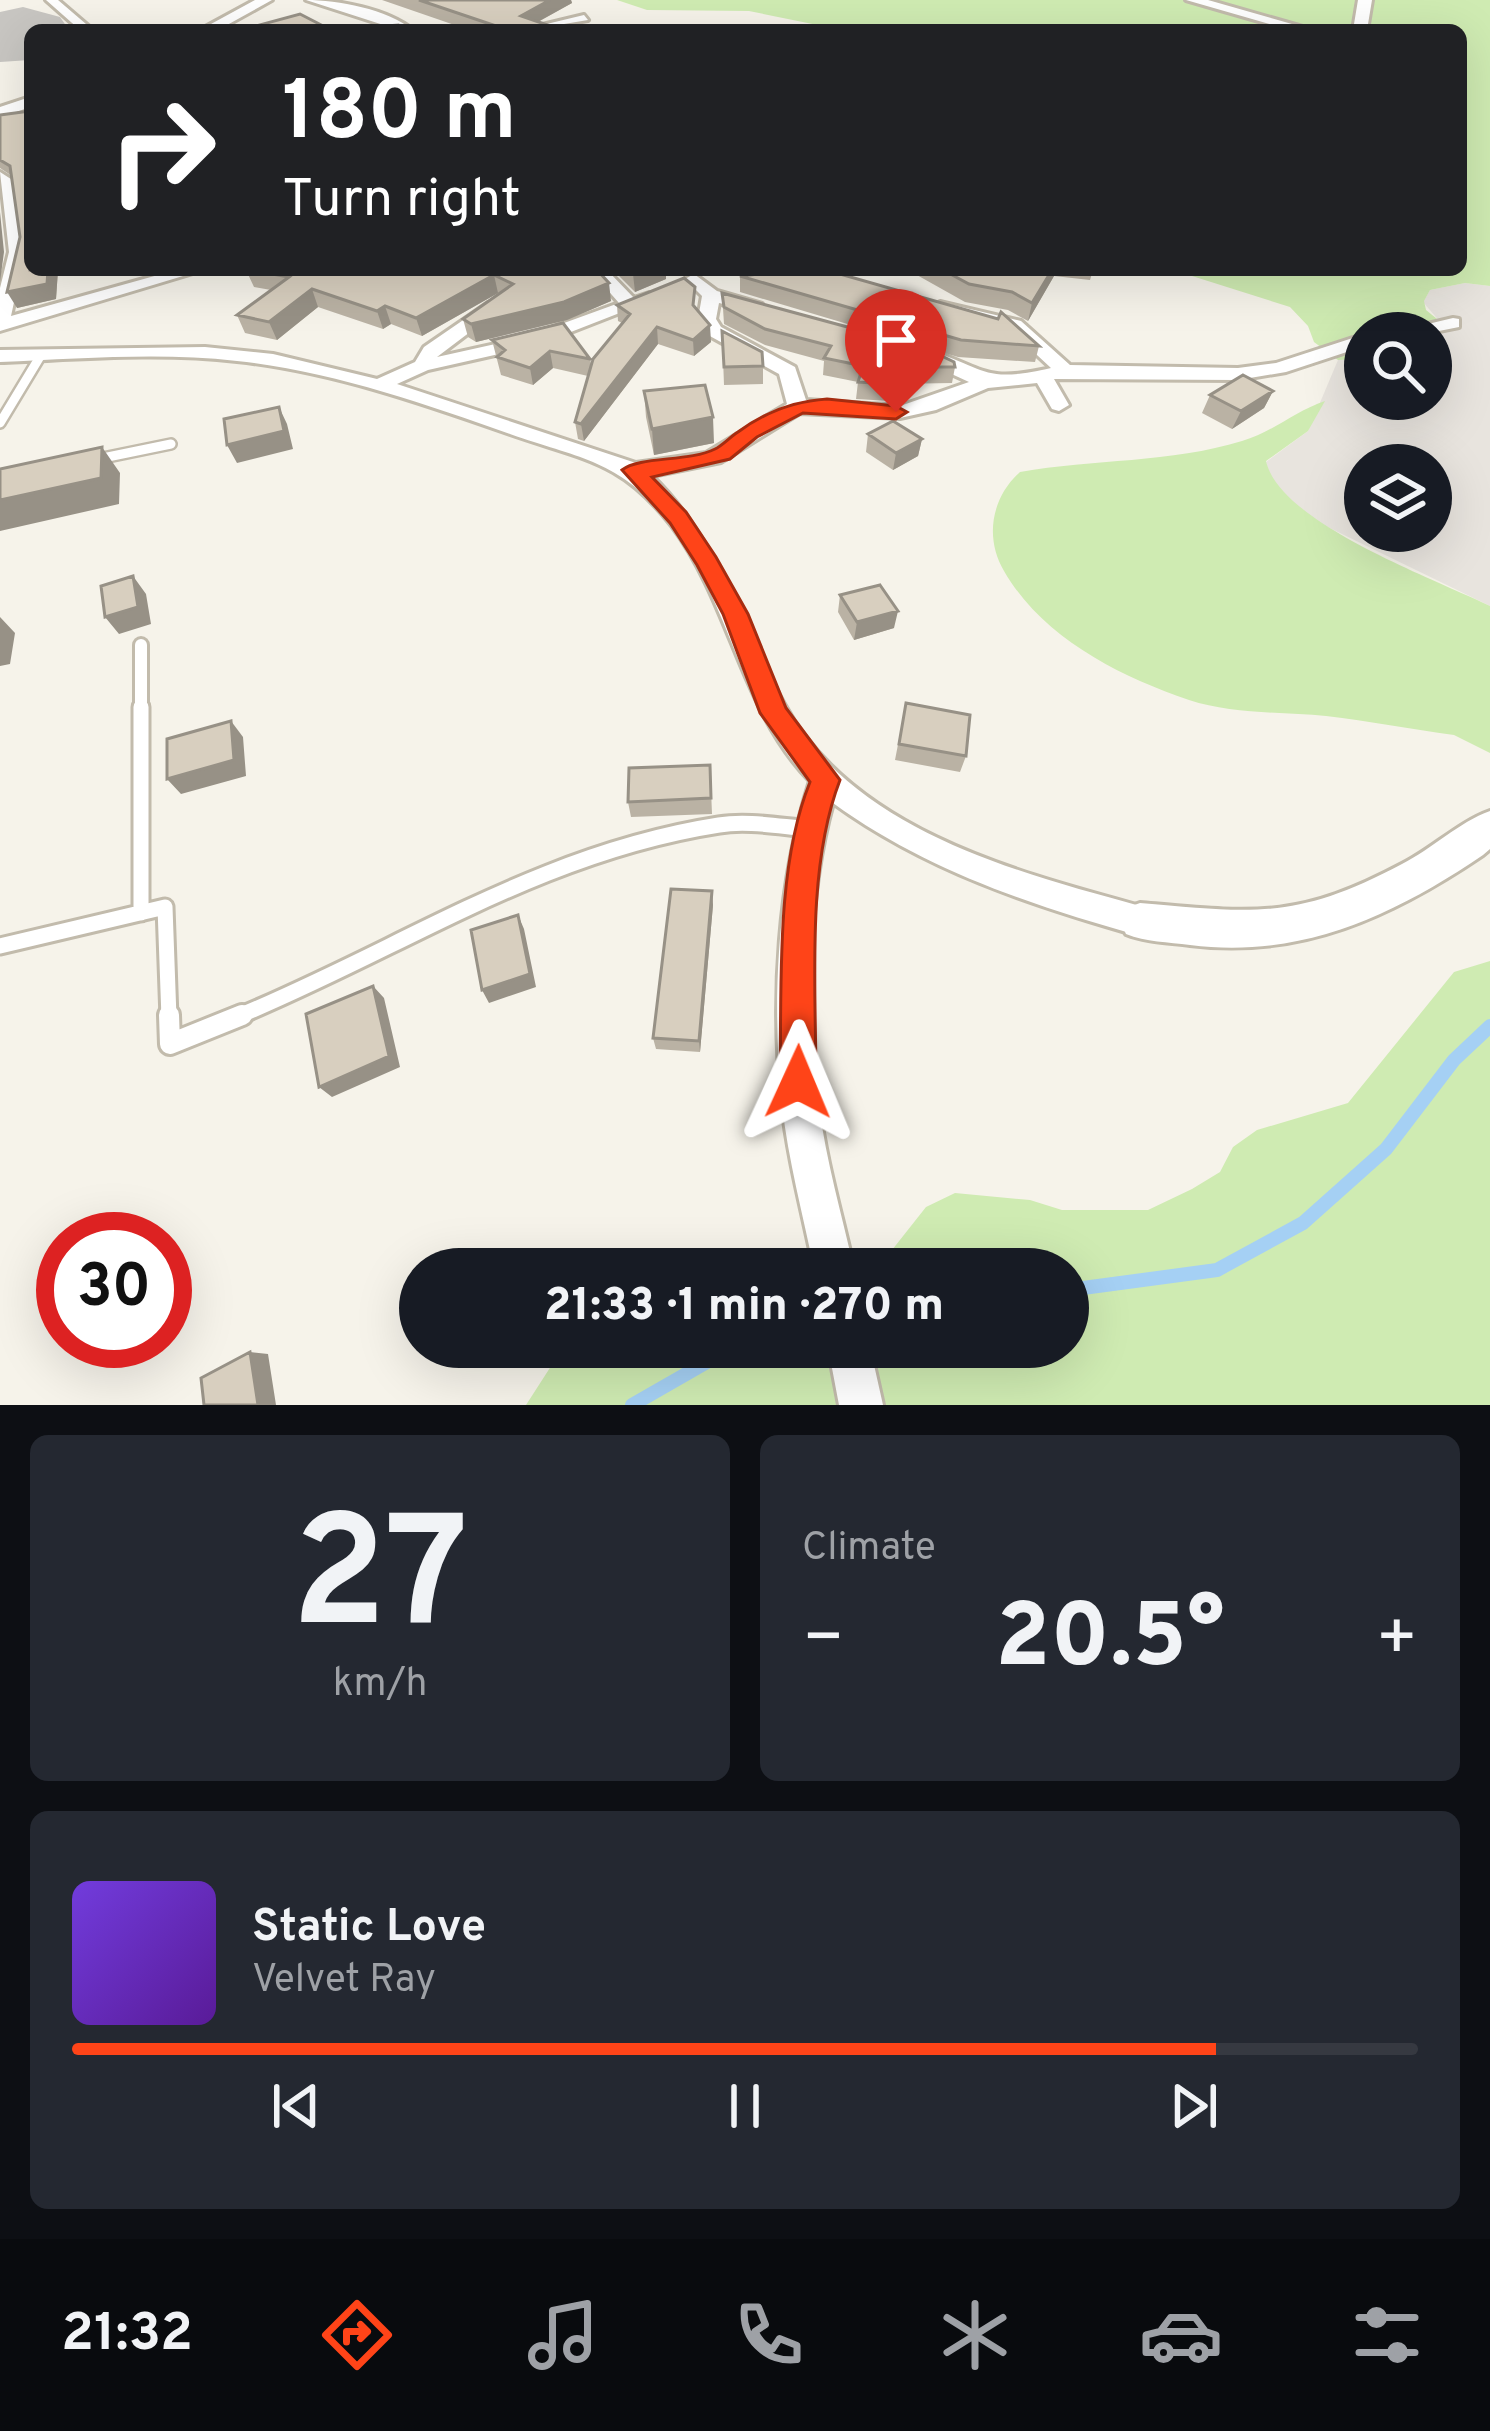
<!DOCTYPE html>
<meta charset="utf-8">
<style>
:root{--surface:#171b24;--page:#242831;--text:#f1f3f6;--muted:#9ea1a6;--line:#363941;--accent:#ff4418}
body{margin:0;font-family:Overpass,sans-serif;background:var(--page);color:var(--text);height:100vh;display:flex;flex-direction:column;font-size:45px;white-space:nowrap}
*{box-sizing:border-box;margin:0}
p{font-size:39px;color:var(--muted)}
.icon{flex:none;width:66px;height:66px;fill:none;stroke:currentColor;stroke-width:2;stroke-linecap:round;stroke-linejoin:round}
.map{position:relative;height:1405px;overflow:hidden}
.sheet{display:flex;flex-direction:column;gap:30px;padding:30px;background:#0d0f14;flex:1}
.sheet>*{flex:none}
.banner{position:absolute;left:24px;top:24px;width:1443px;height:252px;border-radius:18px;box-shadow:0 12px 48px #0002;background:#202124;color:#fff;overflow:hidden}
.controls{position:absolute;left:1344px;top:312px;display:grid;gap:24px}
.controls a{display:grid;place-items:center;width:108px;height:108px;border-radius:50%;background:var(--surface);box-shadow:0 12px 48px #0002;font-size:60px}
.speed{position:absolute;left:36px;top:1212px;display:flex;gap:24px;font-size:60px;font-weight:700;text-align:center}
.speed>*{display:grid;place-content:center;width:156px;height:156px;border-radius:50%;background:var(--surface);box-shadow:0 12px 48px #0002;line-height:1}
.speed .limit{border:18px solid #d22;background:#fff;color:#111}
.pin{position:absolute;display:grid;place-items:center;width:102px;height:102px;color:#fff;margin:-123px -51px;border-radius:50% 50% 50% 0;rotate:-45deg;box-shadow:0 0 12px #0007}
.pin .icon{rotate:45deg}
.me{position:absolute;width:132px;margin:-66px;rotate:1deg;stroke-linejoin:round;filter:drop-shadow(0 0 9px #0008)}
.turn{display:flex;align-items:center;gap:42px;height:252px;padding:0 60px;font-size:54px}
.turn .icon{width:156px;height:156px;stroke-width:2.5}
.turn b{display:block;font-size:84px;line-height:102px}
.big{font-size:90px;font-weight:800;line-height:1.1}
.sheet .widget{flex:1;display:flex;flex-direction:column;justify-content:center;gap:18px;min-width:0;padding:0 42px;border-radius:18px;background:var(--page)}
.sheet .dial{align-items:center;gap:0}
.dial b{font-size:156px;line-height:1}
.song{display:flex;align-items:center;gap:36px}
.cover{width:144px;height:144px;border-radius:18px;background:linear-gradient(135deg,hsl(260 70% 55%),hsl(270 70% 35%))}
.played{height:12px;border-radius:6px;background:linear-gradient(90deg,var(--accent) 85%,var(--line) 85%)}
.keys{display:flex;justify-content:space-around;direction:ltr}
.heat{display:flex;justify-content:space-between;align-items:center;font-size:66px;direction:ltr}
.sheet .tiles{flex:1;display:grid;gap:30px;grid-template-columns:1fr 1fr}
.widget:last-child{grid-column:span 2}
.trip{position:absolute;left:399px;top:1248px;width:690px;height:120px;border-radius:60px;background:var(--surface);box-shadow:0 12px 48px #0002;font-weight:800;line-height:120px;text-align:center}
.tab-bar{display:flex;height:192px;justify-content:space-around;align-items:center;background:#090b0e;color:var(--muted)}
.tab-bar .icon{width:84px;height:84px}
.tab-bar .selected{color:var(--accent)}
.tab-bar b{font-size:54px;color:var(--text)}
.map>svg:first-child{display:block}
</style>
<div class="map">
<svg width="1490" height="1405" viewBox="0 0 1490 1405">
<rect width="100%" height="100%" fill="#f6f3ea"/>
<!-- industrial -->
<path fill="#e8e4de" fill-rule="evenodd" d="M1465 283 1490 286V606L1307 517 1271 482 1266 462 1308 431 1338 360 1365 359V399H1431V333L1441 323 1423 302 1430 290ZM1365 465H1431V531H1365Z"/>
<!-- green -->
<path fill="#cfebb2" d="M617 0H1490V286L1465 283 1430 290 1424 301 1426 310 1442 323 1431 333H1365V359L1338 360 1314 342 1308 326 1290 307 1173 270H1461V30H842L749 11 647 10Z
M1325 401 1308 431 1266 461C1280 523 1433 578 1490 606V753L1454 735C1411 729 1369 721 1326 716 1282 712 1231 714 1189 700 1118 676 1042 637 1004 571 984 537 992 497 1020 472 1093 459 1171 463 1242 441 1273 432 1295 411 1325 401Z
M1490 961V1405H526L555 1360 577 1347H1068V1269H877L926 1207 955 1193 1030 1200 1062 1210H1148L1192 1189 1220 1172 1233 1147 1257 1130 1348 1103 1454 972Z"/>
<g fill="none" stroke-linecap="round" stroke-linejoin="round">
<!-- stream -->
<path stroke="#a5d0f4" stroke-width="14" d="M1068 1290 1217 1270 1303 1223 1386 1149 1454 1060 1490 1026
M632 1405 721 1354 758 1347"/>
<!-- runway -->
<path fill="#c8c6c2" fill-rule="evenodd" d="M23 7 60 17 69 30H30V60L0 62V12Z"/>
<defs>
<path id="service-far3" d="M0 423 41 355
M93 460 171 444"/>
<path id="service-far2" d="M141 645V710"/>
<path id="service-far1" d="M141 707V913
M0 946 165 907 169 1018
M234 1018C400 950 538 853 719 825 748 820 782 827 811 829"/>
<path id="service" d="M169 1015 170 1044 242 1015"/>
<path id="minor" d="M46 0H58L93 30H80Z
M306 0C338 0 387 9 413 30H399Z
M584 15 588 20 528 30 530 28Z
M0 172 14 181 25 252 11 316 176 270H203L0 331V288L9 252Z
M590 270H607L634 298 649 293 658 298 535 346 428 370 397 384 636 463 706 453 787 404 779 374 708 335 698 319 702 296 685 279 694 274 717 291 762 304V312L719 303 716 319 721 327 795 367 806 400 900 406 969 382 919 359V351L926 349C987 368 981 384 1051 368L1009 329 934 311 931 307 940 302 1021 321 1070 365 1238 368 1276 363 1365 334V346L1286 372 1238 380 1054 379 1069 405 1059 411 1052 409 1037 383 988 388 936 410 900 418 800 413 721 462 652 476C719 541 740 624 784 704 852 829 1012 871 1140 906L1151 910 1156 921 1151 932 1140 936C1031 905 925 870 833 803 807 896 806 1011 819 1106 826 1161 842 1215 854 1269H814C803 1214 788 1160 782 1104 771 1000 778 881 810 781 741 710 731 605 672 526 621 460 584 460 510 434 422 403 330 371 237 361 158 352 79 359 0 362V350L205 347 273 354 377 379 415 362 424 347 488 303 503 307 437 357 523 338 619 303Z
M1453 318 1459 319V327L1429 333H1390Z
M828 1347H870L883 1405H839Z"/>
<path id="tertiary" d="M255 0H272L218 30H200Z
M1186 0H1208L1313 30H1290Z
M1358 0H1372L1367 30H1353Z
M30 97V107L0 118V107Z
M1490 811V849L1483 855C1393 916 1301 959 1190 945 1168 942 1146 942 1126 934L1120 921 1126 908 1140 903C1254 913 1297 920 1402 864 1432 849 1459 822 1490 811Z"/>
</defs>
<!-- service-far3 casing -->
<use href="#service-far3" stroke="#c2bbac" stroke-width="14"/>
<!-- service-far2 casing -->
<use href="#service-far2" stroke="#c2bbac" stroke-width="18"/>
<!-- service-far1 casing -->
<use href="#service-far1" stroke="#c2bbac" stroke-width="21"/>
<!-- service casing -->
<use href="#service" stroke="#c2bbac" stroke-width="26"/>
<!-- minor casing -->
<use href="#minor" stroke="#c2bbac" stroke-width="6"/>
<!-- tertiary casing -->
<use href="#tertiary" stroke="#c2bbac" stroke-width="6"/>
<!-- service-far3 -->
<use href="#service-far3" stroke="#fff" stroke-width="9"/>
<!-- service-far2 -->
<use href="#service-far2" stroke="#fff" stroke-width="12"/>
<!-- service-far1 -->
<use href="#service-far1" stroke="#fff" stroke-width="15"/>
<!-- service -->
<use href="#service" stroke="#fff" stroke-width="20"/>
<!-- minor -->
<use href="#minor" fill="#fff" fill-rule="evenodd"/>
<!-- tertiary -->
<use href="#tertiary" fill="#fff" fill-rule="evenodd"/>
</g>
<!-- wall -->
<path fill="#bab2a4" d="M382 0H571L572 3 538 22 562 30H469Z
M0 115 30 270H58L56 299 17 308 20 237 12 176 0 168Z
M246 270H597L611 301 567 320 476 342 468 337 463 319 500 293H498L422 336 391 324 383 329 318 307 277 340 245 333 237 315 271 290 254 287Z
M613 270H666V279L635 292Z
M908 270H1093L1090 280 1054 276 1028 321 1008 310 965 302Z
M740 276 1039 346 1035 362 958 357 740 292Z
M722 293 955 367 952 383 895 384 890 401 856 399 858 382 823 375 824 361 765 345 724 324Z
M617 305 696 308 711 342 694 356 658 344 584 441 578 439 575 422 588 376 553 368 533 385 501 375 492 340 590 359 591 365 622 323 618 321Z
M722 331 763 366V384L724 385Z
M644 391 714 443 654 455 646 417Z
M1273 391 1264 408 1232 429 1202 413 1210 395Z
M868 434 922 439 918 456 893 470 866 452Z
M840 595 894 628 854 640 838 612Z
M906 703 966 756 960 772 895 760Z
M710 765 712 814 631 817 628 802Z
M713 905 700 1052 656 1049 653 1038Z"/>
<!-- shaded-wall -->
<path fill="#979186" d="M550 0H571L572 3 523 30 521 16Z
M0 212 4 252 0 282Z
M48 270H58L56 299 17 308 7 292Z
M644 270H666V279L635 292 633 274Z
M1052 270H1056L1054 276 1028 321 1032 303Z
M494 275 498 293 422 336 416 318Z
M609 283 611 301 567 320 476 342 471 324Z
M312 289 318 307 277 340 269 322Z
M385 306 391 324 383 329 377 311Z
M710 325 711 342 694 356 693 340Z
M657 327 658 344 584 441 581 424Z
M550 351 553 368 533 385 530 368Z
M1273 391 1264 408 1232 429 1241 411Z
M279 407 287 424 293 449 237 463 227 445Z
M713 417 714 443 654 455 652 429Z
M922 439 918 456 893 470 896 453Z
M102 447 120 473 119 504 0 531V500Z
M133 576 146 594 151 624 119 634 105 617Z
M898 611 894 628 854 640 857 622Z
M0 617 15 633 10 664 0 666Z
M231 721 243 737 246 776 181 794 167 779Z
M712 891 713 905 700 1052 699 1041Z
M518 915 524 929 536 987 489 1003 482 990Z
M373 986 384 998 400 1067 332 1097 319 1087Z
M250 1352 268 1354 276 1405H258Z"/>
<!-- building -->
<path fill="#d8cfbf" stroke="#979186" stroke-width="3" d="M419 0H550L521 16 562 30H492L499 27Z
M300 14 331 30 398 25 399 30H241Z
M30 111V270H48L47 284 7 292 20 237 10 166 0 160V115Z
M250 270H597L609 283 564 302 471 324 463 319 513 284 494 275 416 318 385 306 377 311 312 289 269 322 237 315 289 277Z
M799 270H826L998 319 1001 312 1039 346 961 340 740 276Z
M943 270H1052L1032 303 1012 292 969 284Z
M684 278 695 287 693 305 710 325 693 340 657 327 581 424 575 422 593 359 630 314 617 305Z
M722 293 925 348 954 362 955 367H897L892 384 858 382 863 366 824 358 831 346 765 329 724 307Z
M563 323 590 359 550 351 530 368 497 357 505 350 492 340Z
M722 331 762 352 763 366 724 367Z
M1243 375 1273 391 1241 411 1210 395Z
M705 385 713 417 652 429 644 391Z
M279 407 284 431 227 445 224 419Z
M893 421 922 439 896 453 868 434Z
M102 447 101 478 0 500V469Z
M133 576 138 607 105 617 101 586Z
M880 585 898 611 857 622 840 595Z
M906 703 970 715 966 756 899 744Z
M231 721 234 760 167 779V739Z
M710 765 711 798 628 802 629 768Z
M671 889 712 891 699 1041 653 1038Z
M518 915 530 974 482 990 471 930Z
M373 986 389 1056 319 1087 306 1014Z
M250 1352 258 1405H204L201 1378Z"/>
<!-- route -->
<path fill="#ff4418" stroke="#a62c10" stroke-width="3" d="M827 399 896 406 907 412 896 419 803 413 757 437 730 459 652 477 686 512 716 557 748 614 786 708 840 780C806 868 816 988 816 1082L811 1094 798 1100 785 1094 780 1082C782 989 775 868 810 782L760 713 723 614 697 565 670 523 622 470C639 456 689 462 715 449 723 445 730 437 738 432 765 412 794 401 827 399Z"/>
</svg>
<div class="controls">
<a><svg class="icon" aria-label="search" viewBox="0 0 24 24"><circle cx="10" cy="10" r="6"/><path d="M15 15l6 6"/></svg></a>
<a><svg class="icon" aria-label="layers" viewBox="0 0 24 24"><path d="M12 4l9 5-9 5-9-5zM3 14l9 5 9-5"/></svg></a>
</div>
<div class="speed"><div class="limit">30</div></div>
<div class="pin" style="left:896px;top:412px;background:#d93025"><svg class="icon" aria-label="arrive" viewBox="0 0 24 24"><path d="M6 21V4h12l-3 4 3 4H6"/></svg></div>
<svg class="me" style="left:798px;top:1082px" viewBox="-20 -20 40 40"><path d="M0-17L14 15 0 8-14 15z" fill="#ff4418" stroke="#fff" stroke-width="4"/></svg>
<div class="trip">21:33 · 1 min · 270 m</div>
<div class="banner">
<div class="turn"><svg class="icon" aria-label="right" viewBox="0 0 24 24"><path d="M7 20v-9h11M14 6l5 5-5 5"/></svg><div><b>180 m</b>Turn right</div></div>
</div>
</div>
<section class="sheet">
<div class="tiles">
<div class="widget dial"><b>27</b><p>km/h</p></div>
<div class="widget"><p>Climate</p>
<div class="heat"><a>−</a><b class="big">20.5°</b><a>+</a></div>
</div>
<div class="widget">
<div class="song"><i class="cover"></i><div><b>Static Love</b><p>Velvet Ray</p></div></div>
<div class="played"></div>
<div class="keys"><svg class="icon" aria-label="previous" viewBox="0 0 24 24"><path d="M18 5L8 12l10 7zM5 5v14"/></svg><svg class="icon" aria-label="pause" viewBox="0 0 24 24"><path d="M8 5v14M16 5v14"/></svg><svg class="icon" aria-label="next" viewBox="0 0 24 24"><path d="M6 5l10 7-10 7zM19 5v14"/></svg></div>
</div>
</div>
</section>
<nav class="tab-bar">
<b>21:32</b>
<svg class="icon selected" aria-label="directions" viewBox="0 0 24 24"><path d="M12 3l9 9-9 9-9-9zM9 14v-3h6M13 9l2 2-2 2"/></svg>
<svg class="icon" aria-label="music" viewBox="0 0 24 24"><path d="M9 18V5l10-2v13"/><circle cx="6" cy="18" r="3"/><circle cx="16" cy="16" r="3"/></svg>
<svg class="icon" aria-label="phone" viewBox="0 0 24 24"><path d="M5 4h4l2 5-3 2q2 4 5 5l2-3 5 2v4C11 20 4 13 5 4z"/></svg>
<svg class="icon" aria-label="climate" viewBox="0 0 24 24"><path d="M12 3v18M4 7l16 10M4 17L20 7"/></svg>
<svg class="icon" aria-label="car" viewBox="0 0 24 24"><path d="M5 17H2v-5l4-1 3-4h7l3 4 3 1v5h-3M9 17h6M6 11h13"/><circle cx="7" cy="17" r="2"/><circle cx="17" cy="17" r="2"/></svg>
<svg class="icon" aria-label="filters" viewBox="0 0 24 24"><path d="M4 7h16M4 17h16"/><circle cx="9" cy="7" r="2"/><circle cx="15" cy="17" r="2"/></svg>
</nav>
